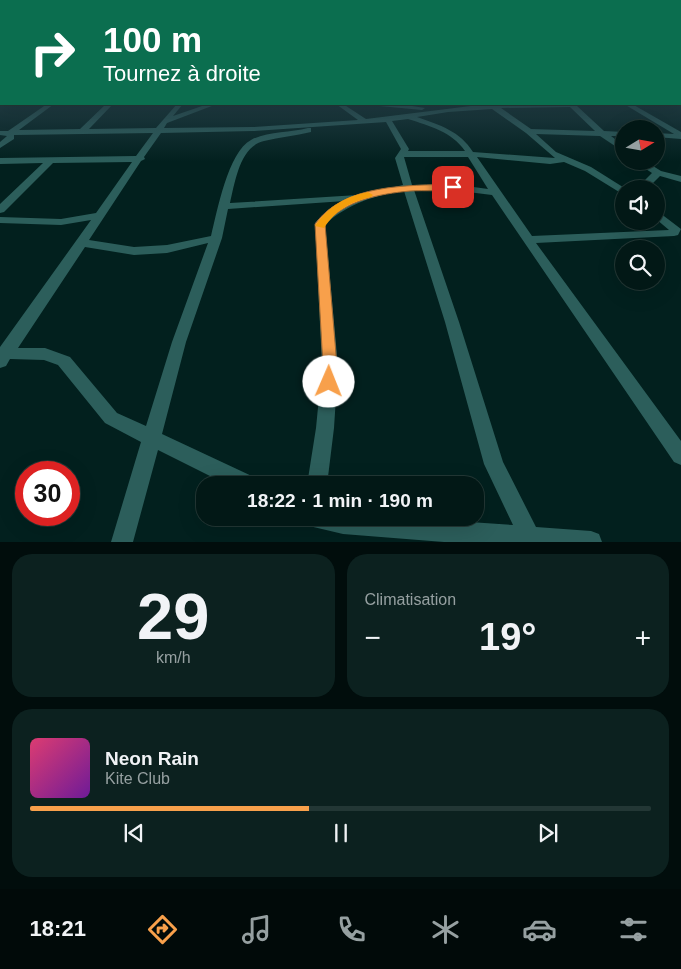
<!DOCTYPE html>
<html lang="fr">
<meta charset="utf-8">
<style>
:root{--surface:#021816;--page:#0c211f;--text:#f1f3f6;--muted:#96a0a1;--line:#233735;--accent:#f8a04b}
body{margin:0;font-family:Arial,sans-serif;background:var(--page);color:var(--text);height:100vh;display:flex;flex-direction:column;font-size:19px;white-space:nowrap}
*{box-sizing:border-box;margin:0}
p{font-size:16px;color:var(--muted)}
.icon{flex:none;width:28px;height:28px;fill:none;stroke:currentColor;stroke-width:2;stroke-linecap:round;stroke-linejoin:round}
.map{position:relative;height:542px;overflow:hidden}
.details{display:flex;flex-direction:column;gap:12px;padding:12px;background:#010d0c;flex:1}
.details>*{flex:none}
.top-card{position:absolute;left:0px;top:0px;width:681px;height:105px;box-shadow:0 5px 20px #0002,0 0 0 1px var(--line);background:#0b6e4f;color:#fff;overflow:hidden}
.needle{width:32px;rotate:79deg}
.buttons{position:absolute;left:615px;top:120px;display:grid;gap:10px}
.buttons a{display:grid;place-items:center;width:50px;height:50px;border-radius:50%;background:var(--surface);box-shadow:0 5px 20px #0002,0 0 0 1px var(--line);font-size:25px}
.speed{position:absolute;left:15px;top:461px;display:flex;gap:10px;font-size:25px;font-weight:700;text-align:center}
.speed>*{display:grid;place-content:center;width:65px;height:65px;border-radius:50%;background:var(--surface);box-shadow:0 5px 20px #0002,0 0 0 1px var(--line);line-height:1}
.speed .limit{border:8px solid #d22;background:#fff;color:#111}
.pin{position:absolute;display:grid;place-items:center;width:42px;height:42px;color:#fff;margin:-21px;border-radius:10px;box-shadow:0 2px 8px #0006}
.me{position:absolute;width:55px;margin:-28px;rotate:1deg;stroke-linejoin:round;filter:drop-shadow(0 0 4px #0008)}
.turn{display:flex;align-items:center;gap:18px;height:105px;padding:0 20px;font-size:22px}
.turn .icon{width:65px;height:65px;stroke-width:2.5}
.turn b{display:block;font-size:35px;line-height:42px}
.big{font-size:38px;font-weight:700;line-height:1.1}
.details .widget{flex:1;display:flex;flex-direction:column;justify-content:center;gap:8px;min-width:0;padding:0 18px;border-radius:20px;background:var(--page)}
.details .dial{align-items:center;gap:0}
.dial b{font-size:65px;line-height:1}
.song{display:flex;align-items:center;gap:15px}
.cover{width:60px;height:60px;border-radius:8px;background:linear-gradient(135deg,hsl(340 70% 55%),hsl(280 70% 35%))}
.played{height:5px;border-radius:2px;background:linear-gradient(90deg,var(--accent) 45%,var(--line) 45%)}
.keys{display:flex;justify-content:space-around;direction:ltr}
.heat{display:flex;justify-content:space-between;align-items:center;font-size:28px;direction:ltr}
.details .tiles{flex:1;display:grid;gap:12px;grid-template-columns:1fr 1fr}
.widget:last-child{grid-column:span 2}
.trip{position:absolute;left:196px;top:476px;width:288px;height:50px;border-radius:20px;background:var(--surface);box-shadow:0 5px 20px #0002,0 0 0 1px var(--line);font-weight:700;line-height:50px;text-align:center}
.menu{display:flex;height:80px;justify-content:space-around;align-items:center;background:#010a09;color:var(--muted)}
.menu .icon{width:35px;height:35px}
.menu .current{color:var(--accent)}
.menu b{font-size:22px;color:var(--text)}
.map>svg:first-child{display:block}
</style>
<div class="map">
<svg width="681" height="542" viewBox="0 0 681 542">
<rect width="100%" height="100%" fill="#02201e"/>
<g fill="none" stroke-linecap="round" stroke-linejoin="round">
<!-- minor -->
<path fill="#2c5e5b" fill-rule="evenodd" d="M0 94H1V98H0Z
M680 100H681V104H679Z
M47 104H54L19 130 80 129 106 104H113L89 129 156 128 177 104H183L173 116 208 104H217L167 123 164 128 253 127 358 120 336 104H343L366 119 487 104H601L598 106H577L604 131 624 132V136H611L624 146V152L600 136 536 134 556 152 591 167 626 189H624V195L585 171 564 162 550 164 477 157 532 236 669 230 656 219V210L681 229 678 235 674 236 536 243 681 441V465L674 462 492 195 452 190H414L459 322 503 462 536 527 591 531 599 534 602 542H444L343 534 305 525 302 518H411L513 525 484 464 445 322 404 191C374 195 349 204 325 224L338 366 334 428 327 485H307L316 428 322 366 315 223 332 207 345 201 228 209 222 238 186 342 162 434 256 478 259 485H228L158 450 133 542H111L141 442 105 423 58 365 44 360 10 359 6 366 0 368V347L91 220 61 225 0 223V217L61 219 96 213 132 162 53 163 4 212 0 213V204L43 163 0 164V158L136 156 153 133 14 135V139L0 148V142L7 136 0 135V131H8ZM570 107 595 131 531 129 501 108ZM492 109 526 133 555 158 473 152C460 131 440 125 417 117L448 112ZM408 119C430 126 452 132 465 151H408L409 149 392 121ZM386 122 401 149 395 158 403 185 358 195 230 203C235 182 240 146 264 141 280 137 295 136 311 132V128H308C290 133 267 131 251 140 228 152 217 212 211 236L167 245 134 247 89 240 141 161 145 159 144 157 161 133 253 131ZM404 157H468L488 189 452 184 412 185ZM208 243 172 342 146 426 117 413 70 357 45 348H18L85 247 134 255 167 253Z
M377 104H399L425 108 422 110 380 106Z
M624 104H632L681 132V139L656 137V133L674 134Z
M634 161H645L661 171 681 176V182L660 176 647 189H636L652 173Z"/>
</g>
<!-- sky -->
<linearGradient id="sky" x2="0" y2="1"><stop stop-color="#011210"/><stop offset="0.53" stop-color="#28424c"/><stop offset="1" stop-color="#28424c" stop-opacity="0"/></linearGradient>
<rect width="681" height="162" fill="url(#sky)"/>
<!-- route -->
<path fill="#f8a04b" stroke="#a16831" d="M453 184 456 185V189C441 192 425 190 410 191 379 194 346 200 325 224L337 366 334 386 329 388 323 386 321 382 323 366 315 224C345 183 408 186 453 184Z"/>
<!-- slow -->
<path fill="#f59e0b" d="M368 192 373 195 371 197C350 202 336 210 324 228L315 226C329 206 344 197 368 192Z"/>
</svg>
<div class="buttons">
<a><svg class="needle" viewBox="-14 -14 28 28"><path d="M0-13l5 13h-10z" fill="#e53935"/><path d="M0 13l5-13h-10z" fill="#96a0a1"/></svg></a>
<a><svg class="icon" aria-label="sound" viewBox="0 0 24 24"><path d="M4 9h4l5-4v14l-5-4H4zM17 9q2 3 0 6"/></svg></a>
<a><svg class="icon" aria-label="search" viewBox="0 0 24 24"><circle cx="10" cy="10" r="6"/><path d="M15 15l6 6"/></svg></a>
</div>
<div class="speed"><div class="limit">30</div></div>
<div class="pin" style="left:453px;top:187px;background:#d93025"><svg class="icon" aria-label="arrive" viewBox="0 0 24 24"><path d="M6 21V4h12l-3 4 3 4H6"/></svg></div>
<svg class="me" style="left:329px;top:382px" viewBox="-20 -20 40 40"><circle r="19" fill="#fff"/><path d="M0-13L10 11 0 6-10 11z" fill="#f8a04b"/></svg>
<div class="trip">18:22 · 1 min · 190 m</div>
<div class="top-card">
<div class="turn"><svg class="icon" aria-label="right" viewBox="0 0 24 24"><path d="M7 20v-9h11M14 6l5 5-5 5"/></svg><div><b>100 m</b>Tournez à droite</div></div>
</div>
</div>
<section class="details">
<div class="tiles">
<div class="widget dial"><b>29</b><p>km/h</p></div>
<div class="widget"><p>Climatisation</p>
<div class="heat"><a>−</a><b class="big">19°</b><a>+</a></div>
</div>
<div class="widget">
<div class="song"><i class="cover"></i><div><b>Neon Rain</b><p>Kite Club</p></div></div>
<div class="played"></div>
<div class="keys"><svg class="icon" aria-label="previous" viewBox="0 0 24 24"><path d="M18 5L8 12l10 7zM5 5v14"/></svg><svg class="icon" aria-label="pause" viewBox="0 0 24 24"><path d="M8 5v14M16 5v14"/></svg><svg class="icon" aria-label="next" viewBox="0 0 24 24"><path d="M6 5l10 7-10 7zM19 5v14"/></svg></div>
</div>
</div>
</section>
<nav class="menu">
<b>18:21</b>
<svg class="icon current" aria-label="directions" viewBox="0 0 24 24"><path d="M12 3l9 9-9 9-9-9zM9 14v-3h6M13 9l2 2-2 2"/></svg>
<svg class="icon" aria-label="music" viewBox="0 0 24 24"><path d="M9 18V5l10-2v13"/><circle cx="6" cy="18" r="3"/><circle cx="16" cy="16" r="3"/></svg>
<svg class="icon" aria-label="phone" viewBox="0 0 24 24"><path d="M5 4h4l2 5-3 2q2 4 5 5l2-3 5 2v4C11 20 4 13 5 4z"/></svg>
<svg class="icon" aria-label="climate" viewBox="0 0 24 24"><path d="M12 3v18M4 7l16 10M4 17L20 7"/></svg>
<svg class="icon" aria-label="car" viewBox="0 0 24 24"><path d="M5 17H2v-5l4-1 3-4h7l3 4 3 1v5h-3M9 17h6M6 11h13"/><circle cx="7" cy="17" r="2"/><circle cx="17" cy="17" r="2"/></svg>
<svg class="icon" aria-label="filters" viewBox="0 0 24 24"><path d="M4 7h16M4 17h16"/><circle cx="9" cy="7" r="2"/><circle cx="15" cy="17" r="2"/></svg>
</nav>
